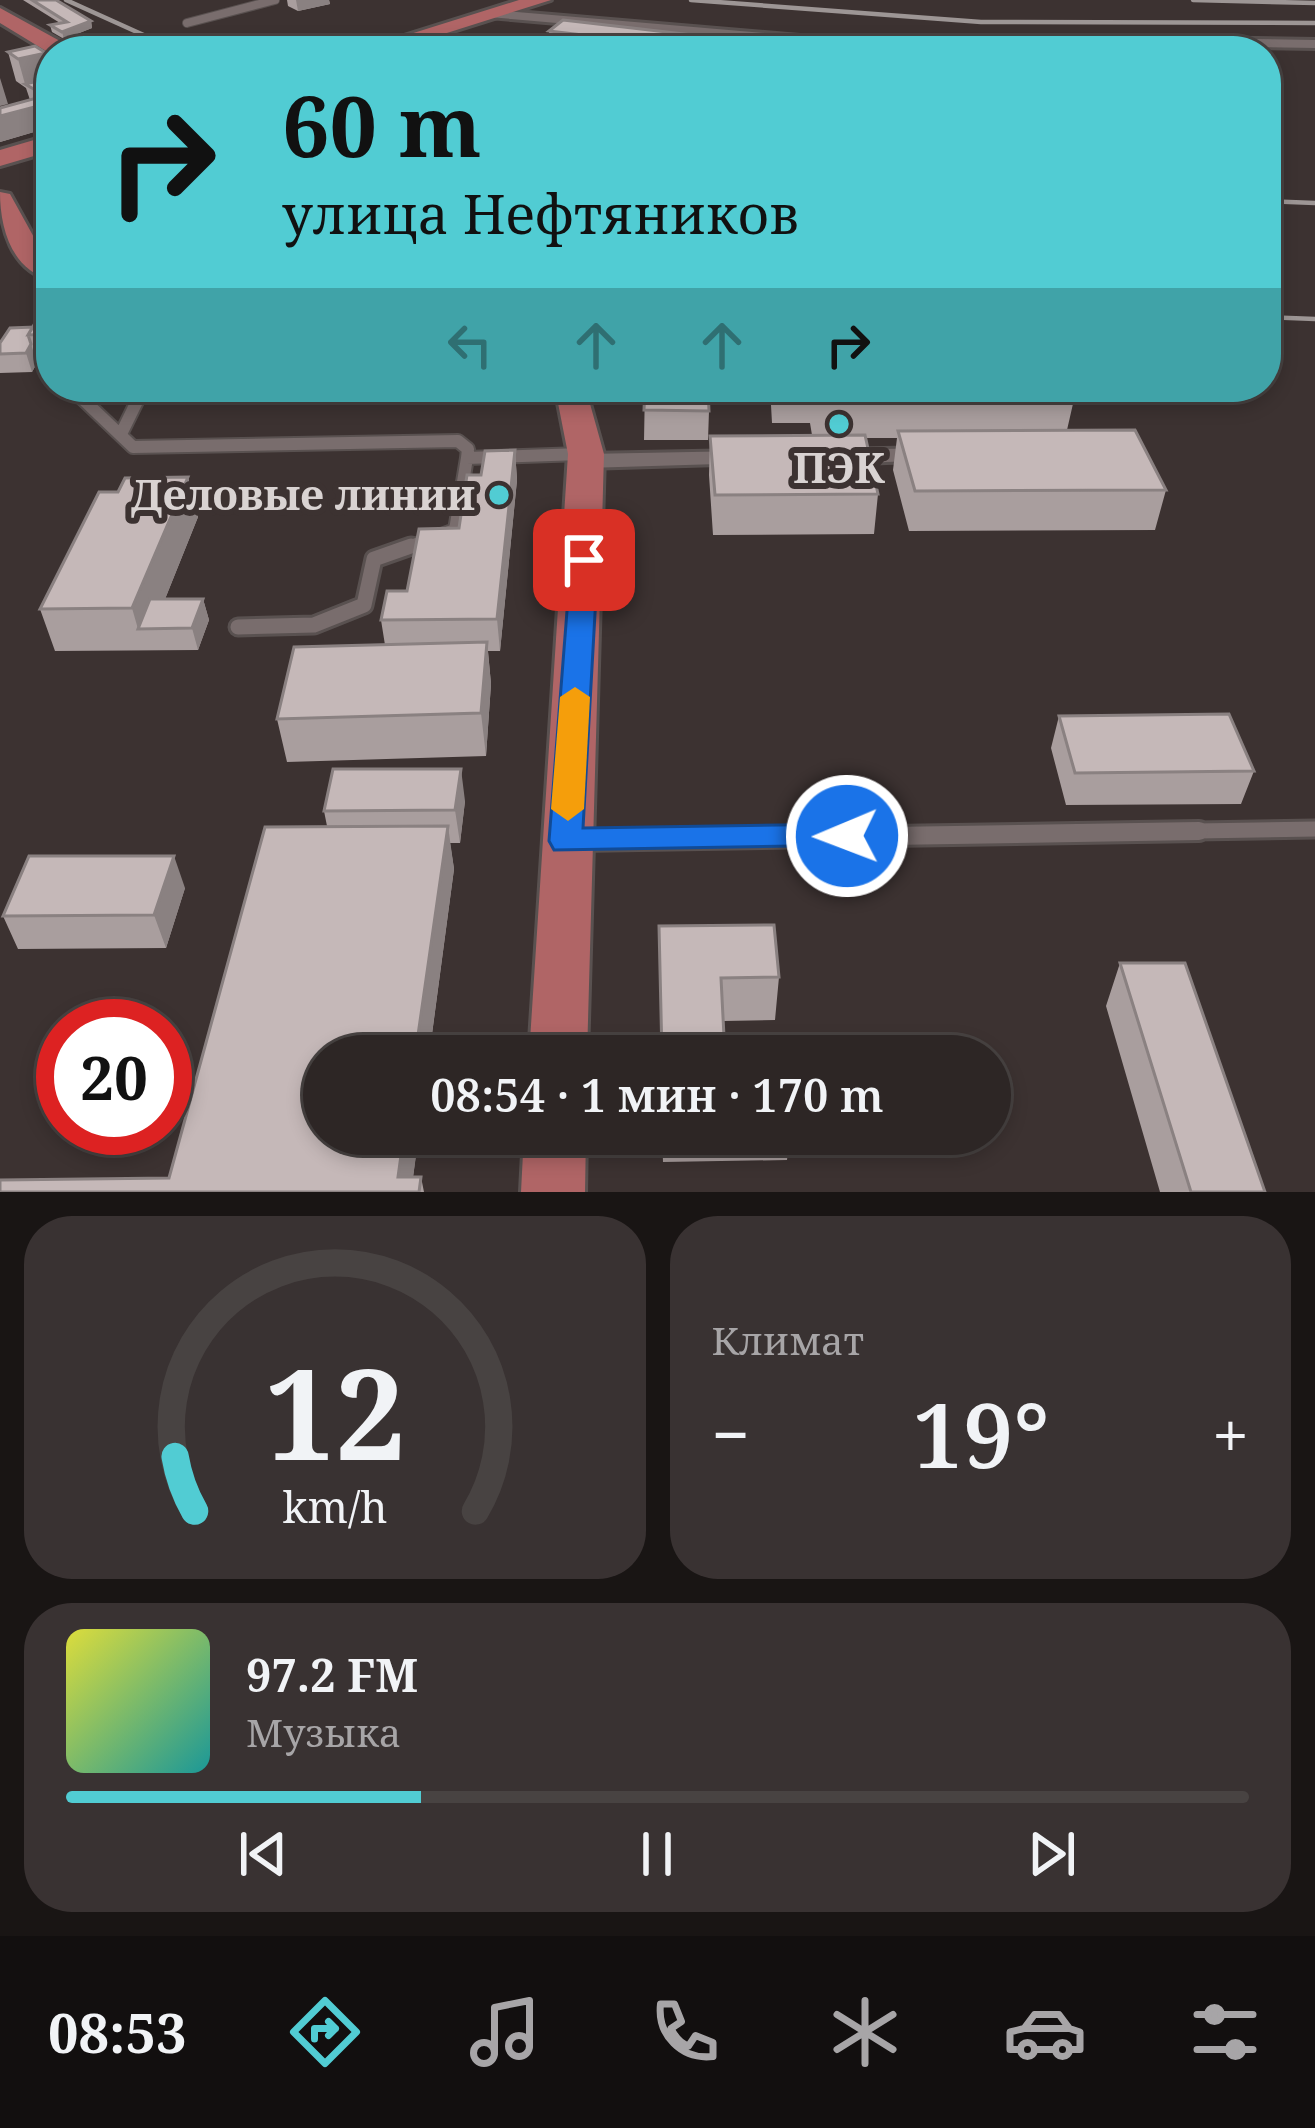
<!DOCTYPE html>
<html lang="ru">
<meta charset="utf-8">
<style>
:root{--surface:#2d2625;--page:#393232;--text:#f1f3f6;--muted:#a7a5a7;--line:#484342;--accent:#51ccd3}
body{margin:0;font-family:"Noto Serif",serif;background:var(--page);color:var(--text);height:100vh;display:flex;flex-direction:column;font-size:45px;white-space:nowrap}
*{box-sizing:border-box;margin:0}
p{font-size:39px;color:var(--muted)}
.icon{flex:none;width:66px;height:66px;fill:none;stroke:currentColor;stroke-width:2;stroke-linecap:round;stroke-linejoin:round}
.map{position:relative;height:1192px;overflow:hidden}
.drawer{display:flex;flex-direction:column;gap:24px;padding:24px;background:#191514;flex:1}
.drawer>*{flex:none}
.guide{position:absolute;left:36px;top:36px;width:1245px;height:366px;border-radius:48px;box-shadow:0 6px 18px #0003,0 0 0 3px var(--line);background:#51ccd3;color:#111;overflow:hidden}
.speed{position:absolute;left:36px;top:999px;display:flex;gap:24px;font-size:60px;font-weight:700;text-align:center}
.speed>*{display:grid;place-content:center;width:156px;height:156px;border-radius:50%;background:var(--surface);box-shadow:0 6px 18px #0003,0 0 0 3px var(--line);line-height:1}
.speed .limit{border:18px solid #d22;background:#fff;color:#111}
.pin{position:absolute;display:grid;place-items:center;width:102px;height:102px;color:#fff;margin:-51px;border-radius:24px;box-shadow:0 6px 18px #0006}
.me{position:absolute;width:132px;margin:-66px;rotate:269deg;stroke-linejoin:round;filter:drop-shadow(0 0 9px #0008)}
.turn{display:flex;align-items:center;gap:42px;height:252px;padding:0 48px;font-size:54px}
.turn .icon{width:156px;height:156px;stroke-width:2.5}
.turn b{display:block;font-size:84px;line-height:102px}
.lanes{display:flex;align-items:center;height:114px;padding:0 48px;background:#0003;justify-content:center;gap:60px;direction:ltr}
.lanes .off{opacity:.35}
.big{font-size:90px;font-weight:600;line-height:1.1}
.drawer .widget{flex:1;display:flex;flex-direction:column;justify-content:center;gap:18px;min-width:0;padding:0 42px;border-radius:48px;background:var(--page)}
.drawer .dial{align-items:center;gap:0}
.dial svg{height:312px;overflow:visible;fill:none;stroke:var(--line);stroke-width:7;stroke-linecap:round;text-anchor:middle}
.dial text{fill:var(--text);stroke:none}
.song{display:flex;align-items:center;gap:36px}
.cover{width:144px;height:144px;border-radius:18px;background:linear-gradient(135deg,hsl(60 70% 55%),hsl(180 70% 35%))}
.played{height:12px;border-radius:6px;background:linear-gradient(90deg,var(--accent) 30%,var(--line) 30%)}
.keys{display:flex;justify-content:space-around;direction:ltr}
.heat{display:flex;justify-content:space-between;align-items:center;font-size:66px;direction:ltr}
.drawer .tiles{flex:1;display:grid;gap:24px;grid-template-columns:1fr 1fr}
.widget:last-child{grid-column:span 2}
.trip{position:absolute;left:303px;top:1035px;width:708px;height:120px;border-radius:60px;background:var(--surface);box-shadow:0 6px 18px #0003,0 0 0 3px var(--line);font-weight:600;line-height:120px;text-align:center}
.tabs{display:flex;height:192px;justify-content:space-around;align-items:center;background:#120f0f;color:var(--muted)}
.tabs .icon{width:84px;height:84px}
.tabs .selected{color:var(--accent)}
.tabs b{font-size:54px;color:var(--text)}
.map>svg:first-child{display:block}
</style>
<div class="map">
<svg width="1315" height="1192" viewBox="0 0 1315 1192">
<rect width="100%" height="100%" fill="#3c3231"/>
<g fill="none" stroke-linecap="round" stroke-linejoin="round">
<defs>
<path id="lane-far3" d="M187 23 275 0"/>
<path id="lane-far2" d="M70 387 133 447 458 441 468 449 467 458
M121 434 144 387
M403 549 455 530 467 458 581 454"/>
<path id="lane-far1" d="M238 627 314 625 364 605 374 559 411 546
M1015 834 1315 829"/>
<path id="lane" d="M577 841 1199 831"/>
<path id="street" d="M494 10 917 46 1068 36 1315 40V48L1068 44 879 51 489 17Z
M930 448 942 455 938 460 836 464 824 457 836 450Z
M744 451 756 458 752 463 586 468 574 461 586 454Z"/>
<path id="primary" d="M519 0H551L390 51H356Z
M0 8 69 46 72 51 51 54 0 23Z
M51 135V151L0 166V150Z
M0 192 10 194 36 241 51 255V280C11 270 0 227 0 192Z
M544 387H581L587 393 604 454 587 1056H529L568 454 558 403Z
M524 1134H586L585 1192H521Z"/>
</defs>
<!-- lane-far3 casing -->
<use href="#lane-far3" stroke="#595150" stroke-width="10"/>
<!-- lane-far2 casing -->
<use href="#lane-far2" stroke="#595150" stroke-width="16"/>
<!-- lane-far1 casing -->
<use href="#lane-far1" stroke="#595150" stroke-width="21"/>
<!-- lane casing -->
<use href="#lane" stroke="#595150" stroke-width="24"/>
<!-- street casing -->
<use href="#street" stroke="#595150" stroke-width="6"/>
<!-- primary casing -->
<use href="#primary" stroke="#595150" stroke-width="6"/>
<!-- lane-far3 -->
<use href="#lane-far3" stroke="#796d6d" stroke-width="8"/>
<!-- lane-far2 -->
<use href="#lane-far2" stroke="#796d6d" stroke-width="12"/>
<!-- lane-far1 -->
<use href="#lane-far1" stroke="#796d6d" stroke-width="15"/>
<!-- lane -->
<use href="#lane" stroke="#796d6d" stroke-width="18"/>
<!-- street -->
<use href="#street" fill="#796d6d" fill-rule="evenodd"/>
<!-- primary -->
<use href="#primary" fill="#b06566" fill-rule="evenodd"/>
<!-- rail -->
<path stroke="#9d9695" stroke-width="4.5" d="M66 0 179 51
M691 0 981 22 1315 23
M1193 0 1315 3
M1266 201 1315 203
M1266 317 1315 319"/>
</g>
<!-- wall -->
<path fill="#a99e9e" d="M23 0H56L91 21 92 28 64 39 52 32 50 25 60 23Z
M287 0H329L330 4 298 11 288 6Z
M549 31 830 51H550Z
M8 52 46 53 51 72V127L0 142V108L30 100 26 88 16 81Z
M51 318V363H37L32 372 0 373V343Z
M645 387 709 411 708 440H644Z
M770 387H1072L1075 395 1067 430 1166 490 1155 530 909 531 893 470 897 438H865L878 494 874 534 713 535 709 475 710 436 812 435 810 423H772Z
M515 450 517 480 500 651H488L491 684 486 756 287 762 277 719 385 645 381 620 459 528Z
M188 477 198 517 165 599H203L209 620 198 650 55 651 40 609 118 492Z
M1059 716 1254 771 1241 804 1066 805 1051 748Z
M465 801 460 843H450L454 869 413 1177H421L424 1192H0L169 1178 327 826 324 811Z
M185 888 166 948 18 949 3 916Z
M659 926 779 977 775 1020 724 1021Z
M1120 963 1265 1192H1160L1106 1006Z
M662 1134H790L787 1160 663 1162Z"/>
<!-- shaded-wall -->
<path fill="#8a8181" d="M296 0H329L330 4 298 11Z
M91 21 92 28 64 39 62 32Z
M46 53 51 72V82L25 84 18 59Z
M0 78 8 104 0 106Z
M50 103 51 127 0 142V116Z
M31 344 37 363 32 372 26 353Z
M515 450 517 480 500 651 497 619Z
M188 477 198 517 153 629H138L144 650 132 608Z
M203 599 209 620 198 650 192 628Z
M487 642 491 684 486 756 481 713Z
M461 769 465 801 460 843 455 810Z
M448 826 454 869 429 1056H415Z
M174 856 185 888 166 948 154 915Z
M404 1134H419L411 1192 398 1177Z"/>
<!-- building -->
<path fill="#c5b8b8" stroke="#8a8181" stroke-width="3" d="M32 0H56L91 21 62 32 50 25 67 22Z
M563 20 830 51H718L549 31Z
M35 46 46 53 18 59 8 52Z
M51 78V99L25 84Z
M40 97 50 103 0 116V108Z
M38 318H51V334L28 335Z
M33 327 28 335 31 344 26 353 0 354V343L10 328Z
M645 387H708L709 411 644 410Z
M813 387H1072L1075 395H1005L1007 400 815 399Z
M1135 430 1166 490 915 491 898 431Z
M865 435 878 494 715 495 710 436Z
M515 450 497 619 381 620 387 591H407L419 529 459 528 467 475H481L485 451Z
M188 477 132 608 40 609 99 492H118L125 478Z
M150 599H203L192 628 138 629Z
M487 642 481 713 277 719 294 647Z
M1229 714 1254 771 1075 773 1059 716Z
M333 769H461L455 810 324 811Z
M448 826 415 1056H324V1134H404L398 1177H421L419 1192H0V1180L169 1178 265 827Z
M29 856H174L154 915 3 916Z
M774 925 779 977 721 978 725 1056H662L659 926Z
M1120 963H1185L1265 1192H1191Z"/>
<!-- route -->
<path fill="#1a73e8" stroke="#114b97" stroke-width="3" d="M584 552 598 560 583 828 847 824 863 836 858 845 554 850 549 841 571 560Z"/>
<!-- slow -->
<path fill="#f59e0b" d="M575 687 590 697 584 809 568 821 551 809 560 697Z"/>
<!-- markers -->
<g fill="#51ccd3" stroke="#3c3231" stroke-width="4.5">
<circle cx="839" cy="424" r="12"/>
<circle cx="499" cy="495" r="12"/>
</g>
<g text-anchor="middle" stroke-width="12" stroke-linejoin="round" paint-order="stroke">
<!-- poi labels -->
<g font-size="42" font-weight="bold" fill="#d9d3d2" stroke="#3c3231">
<text x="839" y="483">ПЭК</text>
<text x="475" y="510" text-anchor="end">Деловые линии</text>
</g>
</g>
</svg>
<div class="speed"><div class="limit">20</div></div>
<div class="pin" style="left:584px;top:560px;background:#d93025"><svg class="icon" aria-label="arrive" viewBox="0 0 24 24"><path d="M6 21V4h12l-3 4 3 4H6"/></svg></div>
<svg class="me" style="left:847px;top:836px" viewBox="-20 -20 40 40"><circle r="17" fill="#1a73e8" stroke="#fff" stroke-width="3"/><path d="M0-11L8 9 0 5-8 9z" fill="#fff"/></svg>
<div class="trip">08:54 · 1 мин · 170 m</div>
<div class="guide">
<div class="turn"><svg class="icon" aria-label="right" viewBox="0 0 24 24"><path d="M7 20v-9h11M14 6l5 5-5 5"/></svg><div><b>60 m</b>улица Нефтяников</div></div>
<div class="lanes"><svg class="icon off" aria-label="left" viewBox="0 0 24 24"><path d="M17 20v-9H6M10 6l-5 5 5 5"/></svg><svg class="icon off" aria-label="ahead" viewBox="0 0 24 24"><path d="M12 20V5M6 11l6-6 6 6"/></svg><svg class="icon off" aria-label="ahead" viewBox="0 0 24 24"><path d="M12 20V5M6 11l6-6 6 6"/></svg><svg class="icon" aria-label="right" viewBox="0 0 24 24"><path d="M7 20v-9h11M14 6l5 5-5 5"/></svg></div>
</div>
</div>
<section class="drawer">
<div class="tiles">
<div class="widget dial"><svg viewBox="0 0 100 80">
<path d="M14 69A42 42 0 1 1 86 69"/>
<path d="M14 69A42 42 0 0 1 9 55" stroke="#51ccd3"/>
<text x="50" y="56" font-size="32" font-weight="700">12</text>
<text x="50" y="72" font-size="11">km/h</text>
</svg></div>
<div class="widget"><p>Климат</p>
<div class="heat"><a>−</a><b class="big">19°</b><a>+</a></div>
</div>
<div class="widget">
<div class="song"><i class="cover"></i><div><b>97.2 FM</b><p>Музыка</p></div></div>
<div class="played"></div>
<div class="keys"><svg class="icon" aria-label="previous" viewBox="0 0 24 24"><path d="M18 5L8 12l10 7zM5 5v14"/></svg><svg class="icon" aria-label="pause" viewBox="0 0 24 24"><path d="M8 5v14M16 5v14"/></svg><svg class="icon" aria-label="next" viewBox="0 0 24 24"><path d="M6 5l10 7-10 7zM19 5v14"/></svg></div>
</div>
</div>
</section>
<nav class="tabs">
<b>08:53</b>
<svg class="icon selected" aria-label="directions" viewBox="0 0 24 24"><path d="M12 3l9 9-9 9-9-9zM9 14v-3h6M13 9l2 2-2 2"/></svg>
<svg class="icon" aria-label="music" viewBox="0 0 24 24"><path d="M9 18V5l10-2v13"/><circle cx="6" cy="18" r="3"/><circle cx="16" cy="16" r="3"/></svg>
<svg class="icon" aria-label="phone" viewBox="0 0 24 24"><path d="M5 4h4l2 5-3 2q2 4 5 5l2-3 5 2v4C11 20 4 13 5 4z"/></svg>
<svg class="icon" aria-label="climate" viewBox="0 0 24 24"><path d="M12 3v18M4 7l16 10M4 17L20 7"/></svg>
<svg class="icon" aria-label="car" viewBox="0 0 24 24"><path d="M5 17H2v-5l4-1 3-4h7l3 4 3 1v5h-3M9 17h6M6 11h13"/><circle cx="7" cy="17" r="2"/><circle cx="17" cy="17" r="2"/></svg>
<svg class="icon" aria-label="filters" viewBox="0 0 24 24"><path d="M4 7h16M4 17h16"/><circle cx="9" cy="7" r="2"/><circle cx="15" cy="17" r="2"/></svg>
</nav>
